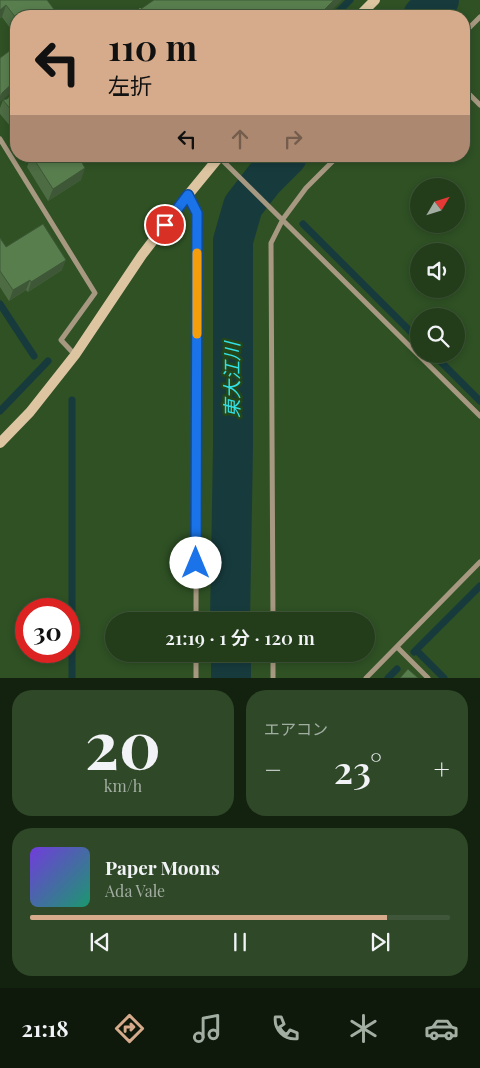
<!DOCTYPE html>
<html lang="ja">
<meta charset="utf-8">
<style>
:root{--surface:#233d1b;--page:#2f4828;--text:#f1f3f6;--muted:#a3aea3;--line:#40563a;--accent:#d6ab8b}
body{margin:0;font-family:"Playfair Display","Noto Sans JP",serif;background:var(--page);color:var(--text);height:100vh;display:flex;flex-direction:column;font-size:19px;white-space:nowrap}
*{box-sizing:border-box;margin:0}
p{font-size:16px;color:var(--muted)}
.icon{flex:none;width:28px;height:28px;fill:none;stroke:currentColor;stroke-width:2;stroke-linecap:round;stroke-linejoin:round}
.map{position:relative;height:678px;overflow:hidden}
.panel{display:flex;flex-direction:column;gap:12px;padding:12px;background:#13220f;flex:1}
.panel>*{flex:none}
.guide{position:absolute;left:10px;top:10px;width:460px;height:152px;border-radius:20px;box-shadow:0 2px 8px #0003,0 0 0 1px var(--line);background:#d6ab8b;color:#111;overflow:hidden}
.needle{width:32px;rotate:52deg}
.controls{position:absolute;left:410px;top:178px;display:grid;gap:10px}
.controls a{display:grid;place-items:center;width:55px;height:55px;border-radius:50%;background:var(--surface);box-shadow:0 2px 8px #0003,0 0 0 1px var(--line);font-size:25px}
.speed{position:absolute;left:15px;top:598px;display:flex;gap:10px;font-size:25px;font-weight:700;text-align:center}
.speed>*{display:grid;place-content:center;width:65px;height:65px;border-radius:50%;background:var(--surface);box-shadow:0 2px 8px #0003,0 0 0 1px var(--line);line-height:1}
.speed .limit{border:8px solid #d22;background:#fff;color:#111}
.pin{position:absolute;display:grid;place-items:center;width:42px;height:42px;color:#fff;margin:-21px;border:2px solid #fff;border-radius:50%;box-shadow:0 1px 5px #0007}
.me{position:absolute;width:55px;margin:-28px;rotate:0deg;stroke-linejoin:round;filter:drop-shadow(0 0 4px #0008)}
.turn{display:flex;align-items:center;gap:18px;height:105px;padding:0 15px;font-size:22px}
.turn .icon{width:65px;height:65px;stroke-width:2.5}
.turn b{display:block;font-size:35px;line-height:42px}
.lanes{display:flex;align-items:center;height:48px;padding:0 15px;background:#0003;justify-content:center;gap:25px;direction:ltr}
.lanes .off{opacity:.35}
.big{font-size:38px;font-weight:600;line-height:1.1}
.panel .widget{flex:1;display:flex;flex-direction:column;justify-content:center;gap:8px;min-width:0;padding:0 18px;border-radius:20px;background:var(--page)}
.panel .dial{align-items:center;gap:0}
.dial b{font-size:65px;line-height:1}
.song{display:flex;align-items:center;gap:15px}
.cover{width:60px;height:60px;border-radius:8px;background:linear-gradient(135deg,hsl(260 70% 55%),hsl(160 70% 35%))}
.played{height:5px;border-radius:2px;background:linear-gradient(90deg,var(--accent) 85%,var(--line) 85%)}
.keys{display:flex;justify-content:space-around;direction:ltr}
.heat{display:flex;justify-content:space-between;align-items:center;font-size:28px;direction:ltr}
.panel .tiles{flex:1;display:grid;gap:12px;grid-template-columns:1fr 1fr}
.widget:last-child{grid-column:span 2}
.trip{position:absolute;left:105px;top:612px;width:270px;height:50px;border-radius:25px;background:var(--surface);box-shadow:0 2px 8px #0003,0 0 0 1px var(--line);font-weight:600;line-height:50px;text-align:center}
.tab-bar{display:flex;height:80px;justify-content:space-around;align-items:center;background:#0e180b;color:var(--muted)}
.tab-bar .icon{width:35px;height:35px}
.tab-bar .selected{color:var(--accent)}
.tab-bar b{font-size:22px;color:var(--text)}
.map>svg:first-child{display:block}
</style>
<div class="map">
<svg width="480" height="678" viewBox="0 0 480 678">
<rect width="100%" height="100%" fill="#2f5124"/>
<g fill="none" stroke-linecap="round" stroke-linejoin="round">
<!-- stream -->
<path stroke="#173b3d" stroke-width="7" d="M334 16 350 0
M303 224 419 340
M0 304 34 356
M433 354 480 401
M0 411 48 361
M416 650 444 678
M414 652 480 586
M72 678V400
M388 678 397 669"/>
<!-- river -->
<path stroke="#173b3d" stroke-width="40" d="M423 16 439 0
M230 621 233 447V241L243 206 264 179 287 156
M231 654V678"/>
<!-- street -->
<path stroke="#a79881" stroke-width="5" d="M132 16 140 11
M464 33 480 17
M464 89 480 105
M0 139 95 293 61 340 75 355
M219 157 480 416
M188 195 197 213 196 621
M273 621 271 243 283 219 306 188 338 156
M397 647 428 678
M273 654V678
M196 678V654
M366 678 480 562"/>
<!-- secondary -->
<path stroke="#ddc5a1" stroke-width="10" d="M359 16 375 0
M0 443 30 412 75 355 142 255 188 195 220 156"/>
</g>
<!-- wall -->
<path fill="#4d6c43" d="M0 0H47L16 16V36L2 17 0 18Z
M16 91V133L0 114V108L3 100 7 99Z
M31 156H80L78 157 81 180 48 201 27 167Z
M0 238 6 247 62 270 28 292 26 290 9 301 0 287Z"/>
<!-- shaded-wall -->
<path fill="#3e5837" d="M334 0H342L326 16H318Z
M6 5 2 17 0 18V10Z
M16 80V91H13L0 102V97L2 93Z
M85 168 81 180 48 201 53 189Z
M66 260 62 270 28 292 31 282Z
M30 280 26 290 9 301 13 290Z"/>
<!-- building -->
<path fill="#597e4e" stroke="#3e5837" d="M0 0H47L59 16H16V18L6 5 0 10Z
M154 0H334L318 16H137L135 13Z
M16 46V80L2 93 0 97V58Z
M16 91V116L3 100 7 99Z
M32 156H78L85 168 53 189Z
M43 224 66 260 31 282 30 280 13 290 0 271V238L6 247Z
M408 669 418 678H400Z"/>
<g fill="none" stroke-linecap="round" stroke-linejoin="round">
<defs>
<path id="route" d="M165 225 188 195 197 213 196 563"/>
</defs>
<!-- route casing -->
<use href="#route" stroke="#114b97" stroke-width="12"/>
<!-- route -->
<use href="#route" stroke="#1a73e8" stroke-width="9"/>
<!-- slow -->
<path stroke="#f59e0b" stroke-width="9" d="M197 334V253"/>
</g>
<g text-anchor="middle" stroke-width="5" stroke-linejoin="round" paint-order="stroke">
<!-- water labels -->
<g font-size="19" font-style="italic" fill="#32e2e8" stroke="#244619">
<text transform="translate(232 380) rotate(-90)" y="7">東大江川</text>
</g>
</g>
</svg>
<div class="controls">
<a><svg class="needle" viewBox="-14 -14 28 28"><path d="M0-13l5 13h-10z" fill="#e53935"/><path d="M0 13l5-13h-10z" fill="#a3aea3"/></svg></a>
<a><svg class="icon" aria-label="sound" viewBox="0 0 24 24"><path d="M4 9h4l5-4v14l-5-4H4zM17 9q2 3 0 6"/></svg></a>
<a><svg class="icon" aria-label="search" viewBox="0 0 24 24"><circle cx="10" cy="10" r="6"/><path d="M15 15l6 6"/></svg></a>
</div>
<div class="speed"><div class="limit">30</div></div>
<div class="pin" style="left:165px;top:225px;background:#d93025"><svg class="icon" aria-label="arrive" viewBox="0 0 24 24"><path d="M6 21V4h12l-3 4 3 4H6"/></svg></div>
<svg class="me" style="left:196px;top:563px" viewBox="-20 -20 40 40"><circle r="19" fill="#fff"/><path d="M0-13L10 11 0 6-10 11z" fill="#1a73e8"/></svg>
<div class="trip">21:19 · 1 分 · 120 m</div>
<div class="guide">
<div class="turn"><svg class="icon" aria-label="left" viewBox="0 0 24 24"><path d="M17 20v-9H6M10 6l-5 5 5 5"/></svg><div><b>110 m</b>左折</div></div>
<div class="lanes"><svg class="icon" aria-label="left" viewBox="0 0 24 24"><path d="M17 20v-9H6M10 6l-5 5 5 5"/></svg><svg class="icon off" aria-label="ahead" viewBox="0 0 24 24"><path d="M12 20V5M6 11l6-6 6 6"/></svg><svg class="icon off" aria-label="right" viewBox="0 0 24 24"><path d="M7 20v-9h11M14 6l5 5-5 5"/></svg></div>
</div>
</div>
<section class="panel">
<div class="tiles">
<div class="widget dial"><b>20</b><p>km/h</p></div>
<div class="widget"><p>エアコン</p>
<div class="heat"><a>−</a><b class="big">23°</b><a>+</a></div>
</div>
<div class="widget">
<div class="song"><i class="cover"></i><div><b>Paper Moons</b><p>Ada Vale</p></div></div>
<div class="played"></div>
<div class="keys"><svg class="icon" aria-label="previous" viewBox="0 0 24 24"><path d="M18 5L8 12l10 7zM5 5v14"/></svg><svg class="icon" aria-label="pause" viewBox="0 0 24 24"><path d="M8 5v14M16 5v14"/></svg><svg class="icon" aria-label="next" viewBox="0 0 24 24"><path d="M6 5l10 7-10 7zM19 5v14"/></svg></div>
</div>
</div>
</section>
<nav class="tab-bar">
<b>21:18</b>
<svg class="icon selected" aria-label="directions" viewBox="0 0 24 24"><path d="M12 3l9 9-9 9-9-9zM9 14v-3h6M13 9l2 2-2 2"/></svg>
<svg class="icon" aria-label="music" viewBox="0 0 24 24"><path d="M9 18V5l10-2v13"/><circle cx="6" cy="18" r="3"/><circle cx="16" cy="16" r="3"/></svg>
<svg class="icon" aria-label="phone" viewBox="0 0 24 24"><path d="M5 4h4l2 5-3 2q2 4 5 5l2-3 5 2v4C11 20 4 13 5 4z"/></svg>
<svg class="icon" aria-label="climate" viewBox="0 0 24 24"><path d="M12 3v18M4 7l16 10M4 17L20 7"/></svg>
<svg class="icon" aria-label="car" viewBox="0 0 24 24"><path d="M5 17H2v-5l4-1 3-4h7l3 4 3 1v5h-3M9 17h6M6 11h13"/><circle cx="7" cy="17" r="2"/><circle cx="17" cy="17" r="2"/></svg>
</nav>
